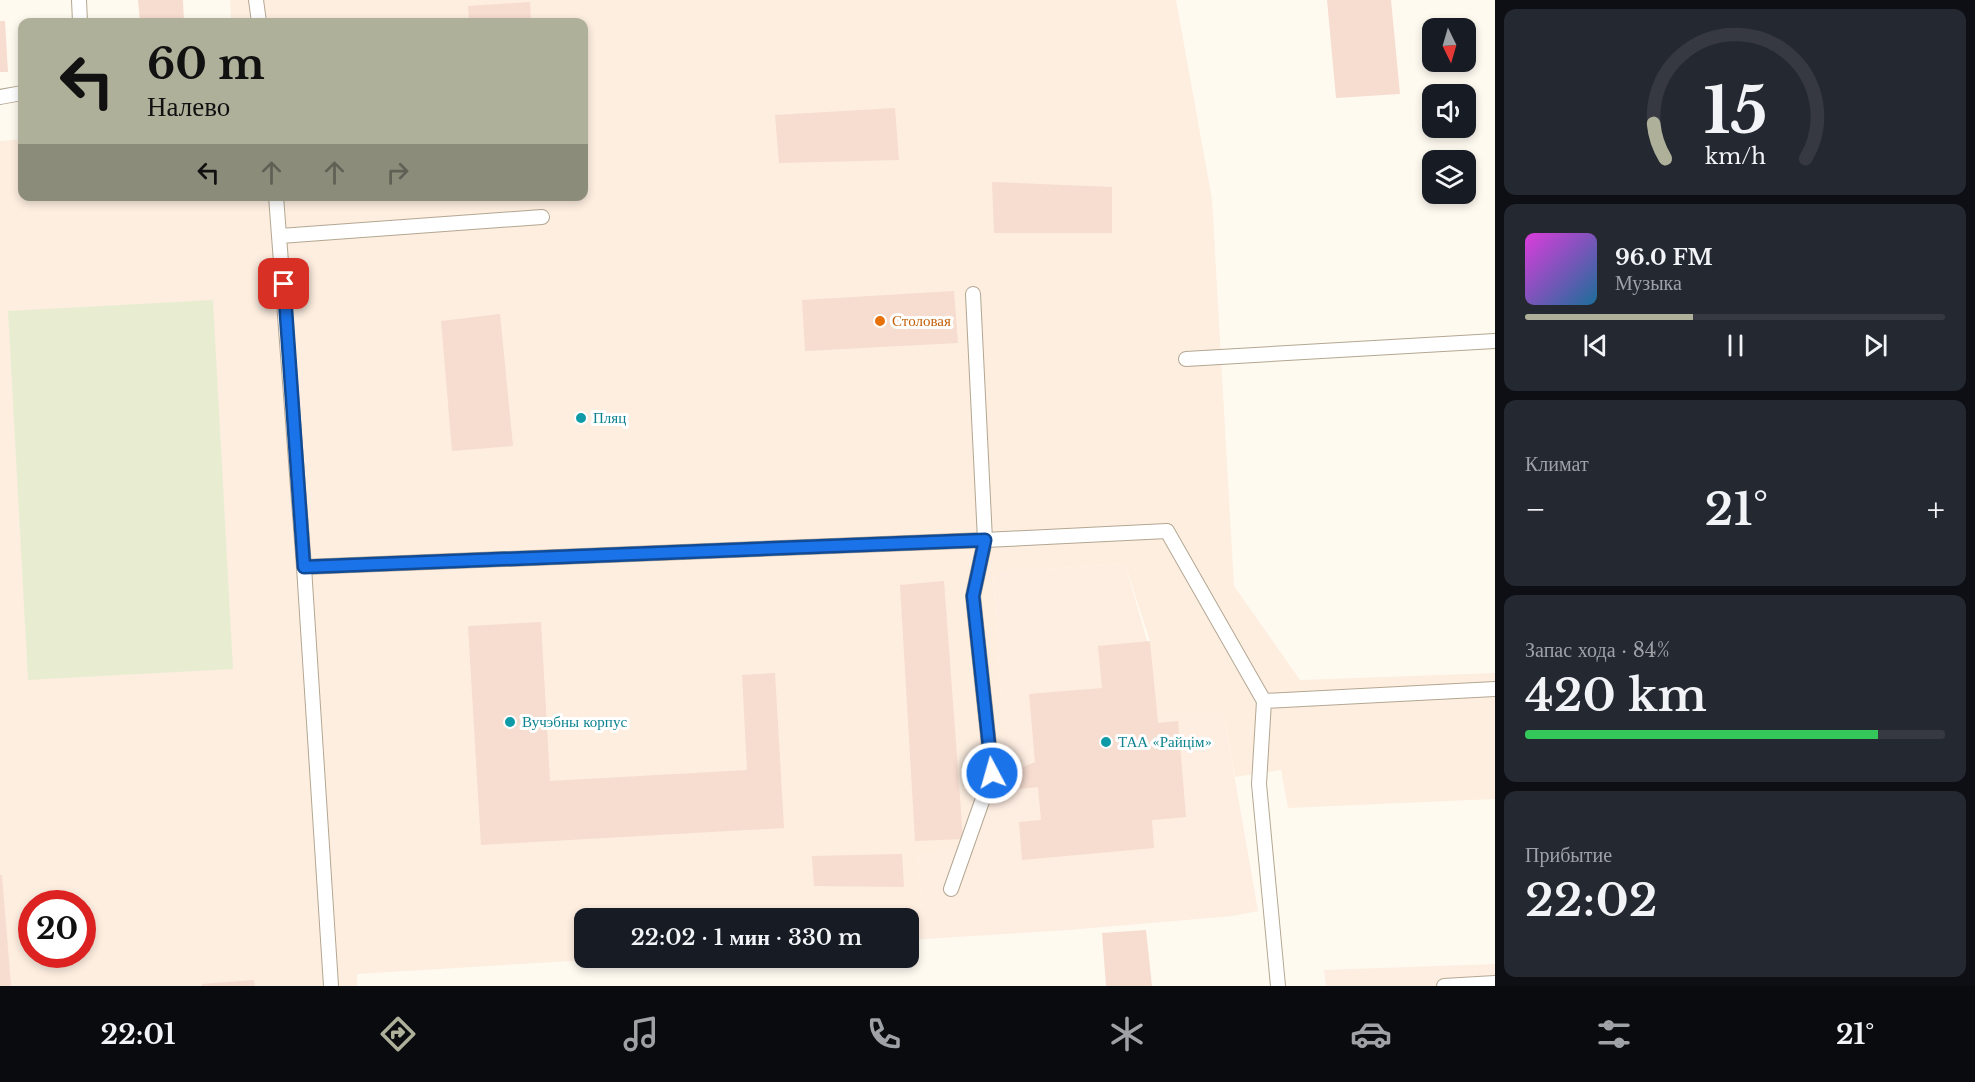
<!DOCTYPE html>
<html lang="ru">
<meta charset="utf-8">
<style>
:root{--surface:#171b24;--page:#242831;--text:#f1f3f6;--muted:#9ea1a6;--line:#363941;--accent:#afb09a}
body{margin:0;font-family:"Libre Baskerville",serif;background:var(--page);color:var(--text);height:100vh;display:flex;flex-direction:column;font-size:22px;white-space:nowrap}
*{box-sizing:border-box;margin:0}
p{font-size:20px;color:var(--muted)}
.icon{flex:none;width:33px;height:33px;fill:none;stroke:currentColor;stroke-width:2;stroke-linecap:round;stroke-linejoin:round}
.map{position:relative;flex:1;overflow:hidden}
.side{display:flex;flex-direction:column;gap:9px;padding:9px;background:#0d0f14;width:480px}
.side>*{flex:none}
.top-card{position:absolute;left:18px;top:18px;width:570px;height:183px;border-radius:12px;box-shadow:0 3px 9px #0003;background:#afb09a;color:#111;overflow:hidden}
.needle{width:39px;rotate:175deg}
.buttons{position:absolute;left:1422px;top:18px;display:grid;gap:12px}
.buttons a{display:grid;place-items:center;width:54px;height:54px;border-radius:12px;background:var(--surface);box-shadow:0 3px 9px #0003;font-size:30px}
.speed{position:absolute;left:18px;top:890px;display:flex;gap:12px;font-size:30px;font-weight:700;text-align:center}
.speed>*{display:grid;place-content:center;width:78px;height:78px;border-radius:50%;background:var(--surface);box-shadow:0 3px 9px #0003;line-height:1}
.speed .limit{border:9px solid #d22;background:#fff;color:#111}
.pin{position:absolute;display:grid;place-items:center;width:51px;height:51px;color:#fff;margin:-26px;border-radius:12px;box-shadow:0 3px 9px #0006}
.me{position:absolute;width:66px;margin:-33px;rotate:354deg;stroke-linejoin:round;filter:drop-shadow(0 0 4px #0008)}
.turn{display:flex;align-items:center;gap:21px;height:126px;padding:0 30px;font-size:27px}
.turn .icon{width:78px;height:78px;stroke-width:2.5}
.turn b{display:block;font-size:42px;line-height:51px}
.lanes{display:flex;align-items:center;height:57px;padding:0 30px;background:#0003;justify-content:center;gap:30px;direction:ltr}
.lanes .off{opacity:.35}
.big{font-size:45px;font-weight:600;line-height:1.1}
.side .tile{flex:1;display:flex;flex-direction:column;justify-content:center;gap:9px;min-width:0;padding:0 21px;border-radius:12px;background:var(--page)}
.side .dial{align-items:center;gap:0}
.dial svg{height:156px;overflow:visible;fill:none;stroke:var(--line);stroke-width:7;stroke-linecap:round;text-anchor:middle}
.dial text{fill:var(--text);stroke:none}
.song{display:flex;align-items:center;gap:18px}
.cover{width:72px;height:72px;border-radius:9px;background:linear-gradient(135deg,hsl(300 70% 55%),hsl(200 70% 35%))}
.played{height:6px;border-radius:3px;background:linear-gradient(90deg,var(--accent) 40%,var(--line) 40%)}
.keys{display:flex;justify-content:space-around;direction:ltr}
.heat{display:flex;justify-content:space-between;align-items:center;font-size:33px;direction:ltr}
.charge{height:9px;border-radius:4px;background:linear-gradient(90deg,#34c759 84%,var(--line) 0)}
.trip{position:absolute;left:574px;top:908px;width:345px;height:60px;border-radius:12px;background:var(--surface);box-shadow:0 3px 9px #0003;font-weight:600;line-height:60px;text-align:center}
.tabs{display:flex;height:96px;justify-content:space-around;align-items:center;background:#090b0e;color:var(--muted)}
.tabs .icon{width:42px;height:42px}
.tabs .active{color:var(--accent)}
.tabs b{font-size:27px;color:var(--text)}
main{display:flex;flex:1;min-height:0}
.map>svg:first-child{display:block}
</style>
<main>
<div class="map">
<svg width="1495" height="986" viewBox="0 0 1495 986">
<rect width="100%" height="100%" fill="#fffaf0"/>
<!-- industrial -->
<path fill="#feede1" d="M1125 564 1152 658 1223 711 1258 911 1233 916 1068 930 924 939 918 852 974 846 1005 761 993 572Z
M1495 964V986H1326L1324 970Z"/>
<!-- education -->
<path fill="#fdeee0" fill-rule="evenodd" d="M230 0H1176L1212 199 1234 586 1300 680 1495 673V799L1288 808 1281 770 1235 777 1223 711 1157 710 1150 641 1125 564 993 572 1005 761 974 846 918 853 924 939 909 940V918H585V957H638L357 974V986H0V141L22 139V196H584V22H231ZM32 903H82V954H32Z"/>
<!-- green -->
<path fill="#e8edd2" d="M213 300 233 669 28 680 8 311Z"/>
<!-- building -->
<path fill="#f7dcd0" d="M138 0H183L184 22H140Z
M1327 0H1391L1400 94 1336 98Z
M530 2 531 22H469L468 6Z
M0 21H5L8 72H0Z
M895 108 899 160 779 163 775 115Z
M992 182 1112 187V233H994Z
M954 291 958 343 805 351 802 300Z
M500 314 513 446 452 451 441 321Z
M944 581 963 839 915 841 900 585Z
M541 622 550 781 747 770 742 675 775 673 784 828 481 845 468 626Z
M1150 641 1158 723 1178 721 1186 817 1152 820 1154 848 1022 860 1019 822 1041 820 1038 787 1020 789 1018 769 1035 762 1029 694 1102 688 1098 646Z
M902 854 904 887 814 886 812 856Z
M0 875H2L11 986H0Z
M1146 930 1152 986H1106L1102 933Z
M254 980 255 986H202V984Z"/>
<g fill="none" stroke-linecap="round" stroke-linejoin="round">
<defs>
<path id="service" d="M79 0 80 22
M256 0 259 22
M0 97 22 93
M276 196 304 567 331 986
M280 236 542 217
M1186 359 1495 341
M304 567 985 540 1167 531 1264 701 1259 784 1278 986
M1264 701 1495 689
M951 889 992 773 973 596 985 540 973 294
M1444 986 1495 983"/>
</defs>
<!-- service casing -->
<use href="#service" stroke="#b3a791" stroke-width="16"/>
<!-- service -->
<use href="#service" stroke="#fff" stroke-width="14"/>
</g>
<g fill="none" stroke-linecap="round" stroke-linejoin="round">
<defs>
<path id="route" d="M284 284 304 567 985 540 973 596 992 773"/>
</defs>
<!-- route casing -->
<use href="#route" stroke="#114b97" stroke-width="15"/>
<!-- route -->
<use href="#route" stroke="#1a73e8" stroke-width="10"/>
</g>
<!-- markers -->
<circle fill="#e8710a" stroke="#fff" stroke-width="2" cx="880" cy="321" r="6"/>
<g fill="#0f9aa8" stroke="#fff" stroke-width="2">
<circle cx="581" cy="418" r="6"/>
<circle cx="510" cy="722" r="6"/>
<circle cx="1106" cy="742" r="6"/>
</g>
<g text-anchor="middle" stroke-width="6" stroke-linejoin="round" paint-order="stroke">
<!-- food labels -->
<g font-size="15" fill="#c56008" stroke="#fff" text-anchor="start">
<text x="892" y="326">Столовая</text>
</g>
<!-- culture labels -->
<g font-size="15" fill="#0d838f" stroke="#fff" text-anchor="start">
<text x="593" y="423">Пляц</text>
<text x="522" y="727">Вучэбны корпус</text>
<text x="1118" y="747">ТАА «Райцім»</text>
</g>
</g>
</svg>
<div class="buttons">
<a><svg class="needle" viewBox="-14 -14 28 28"><path d="M0-13l5 13h-10z" fill="#e53935"/><path d="M0 13l5-13h-10z" fill="#9ea1a6"/></svg></a>
<a><svg class="icon" aria-label="sound" viewBox="0 0 24 24"><path d="M4 9h4l5-4v14l-5-4H4zM17 9q2 3 0 6"/></svg></a>
<a><svg class="icon" aria-label="layers" viewBox="0 0 24 24"><path d="M12 4l9 5-9 5-9-5zM3 14l9 5 9-5"/></svg></a>
</div>
<div class="speed"><div class="limit">20</div></div>
<div class="pin" style="left:284px;top:284px;background:#d93025"><svg class="icon" aria-label="arrive" viewBox="0 0 24 24"><path d="M6 21V4h12l-3 4 3 4H6"/></svg></div>
<svg class="me" style="left:992px;top:773px" viewBox="-20 -20 40 40"><circle r="17" fill="#1a73e8" stroke="#fff" stroke-width="3"/><path d="M0-11L8 9 0 5-8 9z" fill="#fff"/></svg>
<div class="trip">22:02 · 1 мин · 330 m</div>
<div class="top-card">
<div class="turn"><svg class="icon" aria-label="left" viewBox="0 0 24 24"><path d="M17 20v-9H6M10 6l-5 5 5 5"/></svg><div><b>60 m</b>Налево</div></div>
<div class="lanes"><svg class="icon" aria-label="left" viewBox="0 0 24 24"><path d="M17 20v-9H6M10 6l-5 5 5 5"/></svg><svg class="icon off" aria-label="ahead" viewBox="0 0 24 24"><path d="M12 20V5M6 11l6-6 6 6"/></svg><svg class="icon off" aria-label="ahead" viewBox="0 0 24 24"><path d="M12 20V5M6 11l6-6 6 6"/></svg><svg class="icon off" aria-label="right" viewBox="0 0 24 24"><path d="M7 20v-9h11M14 6l5 5-5 5"/></svg></div>
</div>
</div>
<section class="side">
<div class="tile dial"><svg viewBox="0 0 100 80">
<path d="M14 69A42 42 0 1 1 86 69"/>
<path d="M14 69A42 42 0 0 1 8 51" stroke="#afb09a"/>
<text x="50" y="56" font-size="32" font-weight="700">15</text>
<text x="50" y="72" font-size="11">km/h</text>
</svg></div>
<div class="tile">
<div class="song"><i class="cover"></i><div><b>96.0 FM</b><p>Музыка</p></div></div>
<div class="played"></div>
<div class="keys"><svg class="icon" aria-label="previous" viewBox="0 0 24 24"><path d="M18 5L8 12l10 7zM5 5v14"/></svg><svg class="icon" aria-label="pause" viewBox="0 0 24 24"><path d="M8 5v14M16 5v14"/></svg><svg class="icon" aria-label="next" viewBox="0 0 24 24"><path d="M6 5l10 7-10 7zM19 5v14"/></svg></div>
</div>
<div class="tile"><p>Климат</p>
<div class="heat"><a>−</a><b class="big">21°</b><a>+</a></div>
</div>
<div class="tile"><p>Запас хода · 84%</p><b class="big">420 km</b><div class="charge"></div></div>
<div class="tile"><p>Прибытие</p><b class="big">22:02</b></div>
</section>
</main>
<nav class="tabs">
<b>22:01</b>
<svg class="icon active" aria-label="directions" viewBox="0 0 24 24"><path d="M12 3l9 9-9 9-9-9zM9 14v-3h6M13 9l2 2-2 2"/></svg>
<svg class="icon" aria-label="music" viewBox="0 0 24 24"><path d="M9 18V5l10-2v13"/><circle cx="6" cy="18" r="3"/><circle cx="16" cy="16" r="3"/></svg>
<svg class="icon" aria-label="phone" viewBox="0 0 24 24"><path d="M5 4h4l2 5-3 2q2 4 5 5l2-3 5 2v4C11 20 4 13 5 4z"/></svg>
<svg class="icon" aria-label="climate" viewBox="0 0 24 24"><path d="M12 3v18M4 7l16 10M4 17L20 7"/></svg>
<svg class="icon" aria-label="car" viewBox="0 0 24 24"><path d="M5 17H2v-5l4-1 3-4h7l3 4 3 1v5h-3M9 17h6M6 11h13"/><circle cx="7" cy="17" r="2"/><circle cx="17" cy="17" r="2"/></svg>
<svg class="icon" aria-label="filters" viewBox="0 0 24 24"><path d="M4 7h16M4 17h16"/><circle cx="9" cy="7" r="2"/><circle cx="15" cy="17" r="2"/></svg>
<b>21°</b>
</nav>
